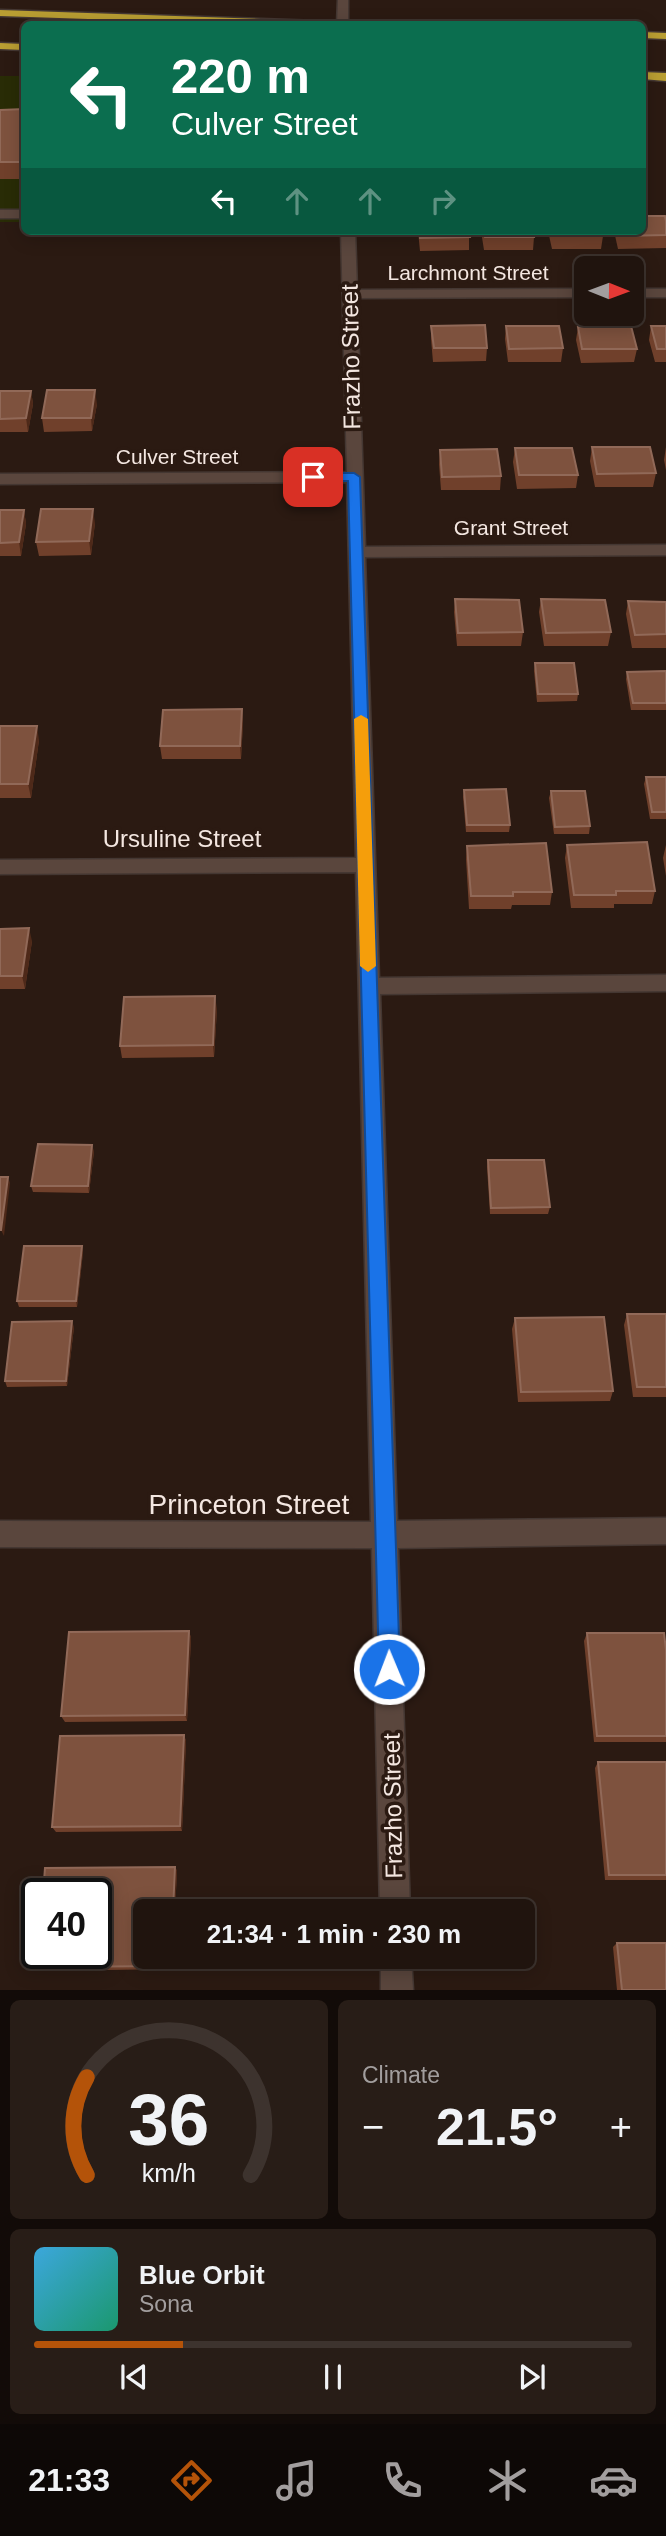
<!DOCTYPE html>
<meta charset="utf-8">
<style>
:root{--surface:#20140e;--page:#281d17;--text:#f1f3f6;--muted:#a29e9e;--line:#3d332e;--accent:#b45309}
body{margin:0;font-family:Arial,sans-serif;background:var(--page);color:var(--text);height:100vh;display:flex;flex-direction:column;font-size:26px;white-space:nowrap}
*{box-sizing:border-box;margin:0}
p{font-size:23px;color:var(--muted)}
.icon{flex:none;width:38px;height:38px;fill:none;stroke:currentColor;stroke-width:2;stroke-linecap:round;stroke-linejoin:round}
.map{position:relative;height:1990px;overflow:hidden}
.side{display:flex;flex-direction:column;gap:10px;padding:10px;background:#120b08;flex:1}
.side>*{flex:none}
.banner{position:absolute;left:21px;top:21px;width:625px;height:214px;border-radius:10px;box-shadow:0 4px 18px #0003,0 0 0 2px var(--line);background:#0b6e4f;color:#fff;overflow:hidden}
.needle{width:46px;rotate:91deg}
.fabs{position:absolute;left:574px;top:256px;display:grid;gap:14px}
.fabs a{display:grid;place-items:center;width:70px;height:70px;border-radius:10px;background:var(--surface);box-shadow:0 4px 18px #0003,0 0 0 2px var(--line);font-size:35px}
.speed{position:absolute;left:21px;top:1878px;display:flex;gap:14px;font-size:35px;font-weight:700;text-align:center}
.speed>*{display:grid;place-content:center;width:91px;height:91px;border-radius:50%;background:var(--surface);box-shadow:0 4px 18px #0003,0 0 0 2px var(--line);line-height:1}
.speed .limit{border:4px solid #111;border-radius:10px;background:#fff;color:#111}
.pin{position:absolute;display:grid;place-items:center;width:60px;height:60px;color:#fff;margin:-30px;border-radius:14px;box-shadow:0 4px 10px #0006}
.me{position:absolute;width:77px;margin:-38px;rotate:359deg;stroke-linejoin:round;filter:drop-shadow(0 0 5px #0008)}
.turn{display:flex;align-items:center;gap:24px;height:147px;padding:0 35px;font-size:32px}
.turn .icon{width:91px;height:91px;stroke-width:2.5}
.turn b{display:block;font-size:49px;line-height:60px}
.lanes{display:flex;align-items:center;height:66px;padding:0 35px;background:#0003;justify-content:center;gap:35px;direction:ltr}
.lanes .off{opacity:.35}
.big{font-size:52px;font-weight:800;line-height:1.1}
.side .widget{flex:1;display:flex;flex-direction:column;justify-content:center;gap:10px;min-width:0;padding:0 24px;border-radius:10px;background:var(--page)}
.side .dial{align-items:center;gap:0}
.dial svg{height:182px;overflow:visible;fill:none;stroke:var(--line);stroke-width:7;stroke-linecap:round;text-anchor:middle}
.dial text{fill:var(--text);stroke:none}
.song{display:flex;align-items:center;gap:21px}
.cover{width:84px;height:84px;border-radius:10px;background:linear-gradient(135deg,hsl(200 70% 55%),hsl(160 70% 35%))}
.played{height:7px;border-radius:4px;background:linear-gradient(90deg,var(--accent) 25%,var(--line) 25%)}
.keys{display:flex;justify-content:space-around;direction:ltr}
.heat{display:flex;justify-content:space-between;align-items:center;font-size:38px;direction:ltr}
.side .tiles{flex:1;display:grid;gap:10px;grid-template-columns:1fr 1fr}
.widget:last-child{grid-column:span 2}
.trip{position:absolute;left:133px;top:1899px;width:402px;height:70px;border-radius:10px;background:var(--surface);box-shadow:0 4px 18px #0003,0 0 0 2px var(--line);font-weight:800;line-height:70px;text-align:center}
.tabs{display:flex;height:112px;justify-content:space-around;align-items:center;background:#0d0806;color:var(--muted)}
.tabs .icon{width:49px;height:49px}
.tabs .active{color:var(--accent)}
.tabs b{font-size:32px;color:var(--text)}
.map>svg:first-child{display:block}
</style>
<div class="map">
<svg width="666" height="1990" viewBox="0 0 666 1990">
<rect width="100%" height="100%" fill="#2b1a12"/>
<!-- green -->
<path fill="#292c06" d="M0 76H24V222H0Z"/>
<g fill="none" stroke-linecap="round" stroke-linejoin="round">
<defs>
<path id="minor" d="M338 0H348V24H337Z
M0 210H24V218H0Z
M341 231H355L357 290 586 289V297L357 298 365 547 666 545V555L365 557 379 978 666 975V991L380 994 397 1521 666 1518V1544L398 1548 410 1911H380L372 1548 0 1547V1521L371 1522 356 872 0 874V860L356 858 347 482 0 484V474L347 472Z
M632 289H666V297H632Z
M381 1956H411L413 1990H381Z"/>
<path id="highway" d="M0 10 318 21 324 24H236L0 16Z
M642 32 666 33V39L642 38Z
M0 43 24 44V50L0 49Z
M642 72 666 73V81L642 79Z"/>
</defs>
<!-- minor casing -->
<use href="#minor" stroke="#443732" stroke-width="3"/>
<!-- highway casing -->
<use href="#highway" stroke="#443732" stroke-width="3"/>
<!-- minor -->
<use href="#minor" fill="#5a463d" fill-rule="evenodd"/>
<!-- highway -->
<use href="#highway" fill="#b99e32" fill-rule="evenodd"/>
</g>
<!-- wall -->
<path fill="#70402b" d="M24 109V179H0V110Z
M666 221V248L618 249 614 231H642Z
M418 231H469V250L420 251Z
M481 231H533L534 237 533 250H484Z
M548 231H602L603 236 601 249H552Z
M431 326 487 348 486 361 433 362 431 339Z
M506 326 563 348 561 362H508L505 339Z
M651 326H666V362H655L649 340Z
M578 327 637 349 634 362 581 363 576 340Z
M0 391H31L33 404 28 432H0Z
M97 404 92 431 44 432 42 418Z
M592 447 656 473 653 487H595L590 461Z
M666 447V470L664 460Z
M515 448 578 475 576 488 517 489 513 462Z
M440 450 501 476 500 490H441L439 464Z
M0 510H24L26 524 21 556H0Z
M95 523 91 555 39 556 36 542Z
M455 599 523 632 521 646H457L454 612Z
M541 599 611 632 608 646H544L539 612Z
M628 601 666 602V648H632L626 614Z
M535 663 578 694 577 701 537 702 534 671Z
M666 671V710H631L626 679 627 672Z
M242 709 243 723 241 759H162L160 746Z
M0 726 39 740 31 798H0Z
M646 777H666V819H650L644 784Z
M464 790 510 825 509 832H466L463 797Z
M551 791 590 826 589 834H554L549 798Z
M567 845 655 891 652 904H614V908H571L565 858Z
M666 845V876L663 858Z
M467 846 552 892 550 905H512L511 909H469L466 859Z
M0 929 32 941 25 989H0Z
M217 1009 214 1057 122 1058 120 1046Z
M94 1151 89 1193 33 1192 31 1186Z
M488 1160 550 1207 548 1214H490L487 1167Z
M82 1246 83 1252 77 1307H19L17 1301Z
M627 1314H666V1397H633L624 1325Z
M515 1318 613 1391 610 1401 518 1402 512 1329Z
M74 1327 67 1386 7 1387 5 1381Z
M189 1631 191 1638 187 1721 65 1722 61 1716Z
M587 1633 666 1650V1742H594L584 1641Z
M184 1735 186 1741 182 1831 56 1832 52 1827Z
M598 1762H666V1880H605L595 1768Z
M175 1867 177 1871 175 1911H145L173 1956V1969L41 1971 36 1967Z
M617 1943 666 1990H617L613 1947Z"/>
<!-- shaded-wall -->
<path fill="#4e2919" d="M95 390 97 404 92 431 91 418Z
M31 391 33 404 28 432 26 418Z
M93 509 95 523 91 555 89 541Z
M24 510 26 524 21 556 19 542Z
M242 709 243 723 241 759 240 746Z
M37 726 39 740 31 798 28 784Z
M29 928 32 941 25 989 22 976Z
M215 996 217 1009 214 1057 213 1045Z
M92 1145 94 1151 89 1193 88 1186Z
M8 1177 10 1183 4 1236 1 1230Z
M82 1246 83 1252 77 1307 76 1301Z
M72 1321 74 1327 67 1386 66 1381Z
M189 1631 191 1638 187 1721 185 1715Z
M184 1735 186 1741 182 1831 180 1826Z
M175 1867 177 1871 175 1911H173Z
M171 1956H173V1969L170 1966Z"/>
<!-- building -->
<path fill="#7e523e" stroke="#916958" stroke-width="2" d="M24 109V162H0V110Z
M642 216H665L666 221V235L620 236 619 231H642Z
M420 231H469L470 237 420 238Z
M484 231H533L534 237H485Z
M552 231H602L603 236H553Z
M485 325 487 348H434L431 326Z
M506 326H559L563 348 509 349Z
M631 326 637 349H582L578 327Z
M651 326H666V349H657Z
M47 390H95L91 418H42Z
M0 391H31L26 418 0 419Z
M592 447H650L656 473 597 474Z
M515 448H572L578 475H519Z
M497 449 501 476 442 477 440 450Z
M41 509H93L89 541 36 542Z
M0 510H24L19 542 0 543Z
M455 599 519 600 523 632 458 633Z
M541 599 605 600 611 632 546 633Z
M628 601 666 602V634L635 635Z
M535 663H574L578 694H538Z
M666 671V703H633L627 672Z
M242 709 240 746H160L163 710Z
M0 726H37L28 784H0Z
M646 777H666V812H652Z
M506 789 510 825H467L464 790Z
M551 791H585L590 826 555 827Z
M647 842 655 891H616V895H574L567 845Z
M546 843 552 892H513V896H471L467 846Z
M29 928 22 976H0V929Z
M215 996 213 1045 120 1046 124 997Z
M38 1144 92 1145 88 1186H31Z
M488 1160H544L550 1207 491 1208Z
M0 1177H8L1 1230H0Z
M24 1246H82L76 1301H17Z
M627 1314H666V1387H637Z
M604 1317 613 1391 521 1392 515 1318Z
M72 1321 66 1381H5L12 1322Z
M189 1631 185 1715 61 1716 69 1632Z
M587 1633H664L666 1650V1736H597Z
M184 1735 180 1826 52 1827 60 1736Z
M598 1762H666V1875H609Z
M175 1867 173 1911H145V1956H171L170 1966 36 1967 38 1953H96V1894H43L45 1868Z
M617 1943H666V1990H622Z"/>
<!-- route -->
<path fill="#1a73e8" stroke="#114b97" stroke-width="2" d="M354 473 360 477 400 1669 397 1677 389 1680 382 1677 379 1669 348 481H313L307 477 313 473Z"/>
<!-- slow -->
<path fill="#f59e0b" d="M361 715 368 719 376 966 368 972 360 966 354 719Z"/>
<g text-anchor="middle" stroke-width="7" stroke-linejoin="round" paint-order="stroke">
<!-- far-street labels -->
<g font-size="21" fill="#f4e7e1" stroke="#2b1a12">
<text x="468" y="280">Larchmont Street</text>
<text x="177" y="464">Culver Street</text>
<text x="511" y="535">Grant Street</text>
</g>
<!-- street labels -->
<g font-size="24" fill="#f4e7e1" stroke="#2b1a12">
<text transform="translate(351 357) rotate(-91)" y="8">Frazho Street</text>
<text x="182" y="847">Ursuline Street</text>
<text transform="translate(393 1806) rotate(-91)" y="8">Frazho Street</text>
</g>
<!-- near-street labels -->
<g font-size="28" fill="#f4e7e1" stroke="#2b1a12">
<text x="249" y="1514">Princeton Street</text>
</g>
</g>
</svg>
<div class="fabs">
<a><svg class="needle" viewBox="-14 -14 28 28"><path d="M0-13l5 13h-10z" fill="#e53935"/><path d="M0 13l5-13h-10z" fill="#a29e9e"/></svg></a>
</div>
<div class="speed"><div class="limit">40</div></div>
<div class="pin" style="left:313px;top:477px;background:#d93025"><svg class="icon" aria-label="arrive" viewBox="0 0 24 24"><path d="M6 21V4h12l-3 4 3 4H6"/></svg></div>
<svg class="me" style="left:389px;top:1669px" viewBox="-20 -20 40 40"><circle r="17" fill="#1a73e8" stroke="#fff" stroke-width="3"/><path d="M0-11L8 9 0 5-8 9z" fill="#fff"/></svg>
<div class="trip">21:34 · 1 min · 230 m</div>
<div class="banner">
<div class="turn"><svg class="icon" aria-label="left" viewBox="0 0 24 24"><path d="M17 20v-9H6M10 6l-5 5 5 5"/></svg><div><b>220 m</b>Culver Street</div></div>
<div class="lanes"><svg class="icon" aria-label="left" viewBox="0 0 24 24"><path d="M17 20v-9H6M10 6l-5 5 5 5"/></svg><svg class="icon off" aria-label="ahead" viewBox="0 0 24 24"><path d="M12 20V5M6 11l6-6 6 6"/></svg><svg class="icon off" aria-label="ahead" viewBox="0 0 24 24"><path d="M12 20V5M6 11l6-6 6 6"/></svg><svg class="icon off" aria-label="right" viewBox="0 0 24 24"><path d="M7 20v-9h11M14 6l5 5-5 5"/></svg></div>
</div>
</div>
<section class="side">
<div class="tiles">
<div class="widget dial"><svg viewBox="0 0 100 80">
<path d="M14 69A42 42 0 1 1 86 69"/>
<path d="M14 69A42 42 0 0 1 14 26" stroke="#b45309"/>
<text x="50" y="56" font-size="32" font-weight="700">36</text>
<text x="50" y="72" font-size="11">km/h</text>
</svg></div>
<div class="widget"><p>Climate</p>
<div class="heat"><a>−</a><b class="big">21.5°</b><a>+</a></div>
</div>
<div class="widget">
<div class="song"><i class="cover"></i><div><b>Blue Orbit</b><p>Sona</p></div></div>
<div class="played"></div>
<div class="keys"><svg class="icon" aria-label="previous" viewBox="0 0 24 24"><path d="M18 5L8 12l10 7zM5 5v14"/></svg><svg class="icon" aria-label="pause" viewBox="0 0 24 24"><path d="M8 5v14M16 5v14"/></svg><svg class="icon" aria-label="next" viewBox="0 0 24 24"><path d="M6 5l10 7-10 7zM19 5v14"/></svg></div>
</div>
</div>
</section>
<nav class="tabs">
<b>21:33</b>
<svg class="icon active" aria-label="directions" viewBox="0 0 24 24"><path d="M12 3l9 9-9 9-9-9zM9 14v-3h6M13 9l2 2-2 2"/></svg>
<svg class="icon" aria-label="music" viewBox="0 0 24 24"><path d="M9 18V5l10-2v13"/><circle cx="6" cy="18" r="3"/><circle cx="16" cy="16" r="3"/></svg>
<svg class="icon" aria-label="phone" viewBox="0 0 24 24"><path d="M5 4h4l2 5-3 2q2 4 5 5l2-3 5 2v4C11 20 4 13 5 4z"/></svg>
<svg class="icon" aria-label="climate" viewBox="0 0 24 24"><path d="M12 3v18M4 7l16 10M4 17L20 7"/></svg>
<svg class="icon" aria-label="car" viewBox="0 0 24 24"><path d="M5 17H2v-5l4-1 3-4h7l3 4 3 1v5h-3M9 17h6M6 11h13"/><circle cx="7" cy="17" r="2"/><circle cx="17" cy="17" r="2"/></svg>
</nav>
